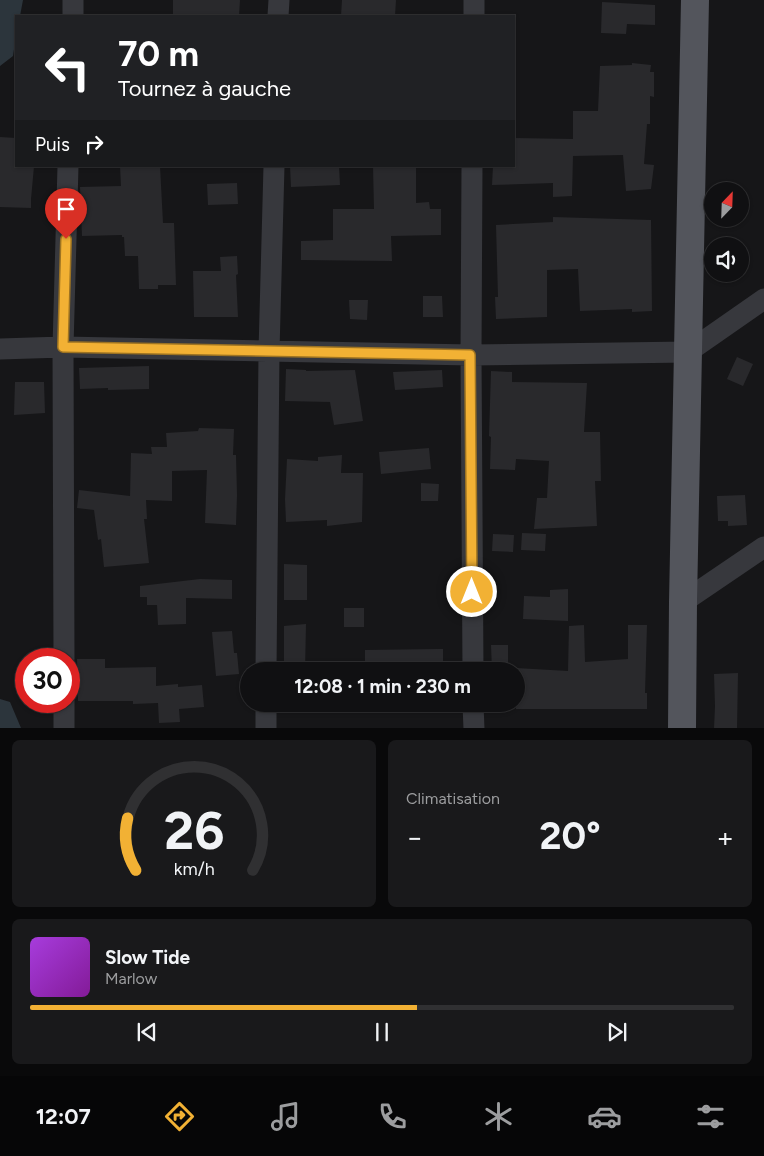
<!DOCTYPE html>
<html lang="fr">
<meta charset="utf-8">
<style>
:root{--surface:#101012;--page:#19191b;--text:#f1f3f6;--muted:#9c9d9f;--line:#303032;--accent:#f2b134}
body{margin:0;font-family:Figtree,sans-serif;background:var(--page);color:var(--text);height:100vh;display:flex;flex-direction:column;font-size:19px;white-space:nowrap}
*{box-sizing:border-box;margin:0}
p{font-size:16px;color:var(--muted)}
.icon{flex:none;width:28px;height:28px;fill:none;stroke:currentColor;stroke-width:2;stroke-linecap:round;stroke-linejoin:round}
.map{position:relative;height:728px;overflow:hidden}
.panel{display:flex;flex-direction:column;gap:12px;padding:12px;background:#09090a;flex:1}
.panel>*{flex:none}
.hud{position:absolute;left:15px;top:15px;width:500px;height:152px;border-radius:0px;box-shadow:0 1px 4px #0004,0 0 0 1px var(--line);background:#202124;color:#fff;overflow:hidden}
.needle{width:32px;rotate:23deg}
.tools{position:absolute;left:704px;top:182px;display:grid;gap:10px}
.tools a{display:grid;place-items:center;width:45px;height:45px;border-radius:50%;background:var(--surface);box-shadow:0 1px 4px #0004,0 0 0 1px var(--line);font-size:25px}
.speed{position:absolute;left:15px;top:648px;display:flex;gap:10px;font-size:25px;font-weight:700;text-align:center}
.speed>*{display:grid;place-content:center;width:65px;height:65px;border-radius:50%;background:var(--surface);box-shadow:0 1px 4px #0004,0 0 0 1px var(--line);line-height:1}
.speed .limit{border:8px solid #d22;background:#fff;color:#111}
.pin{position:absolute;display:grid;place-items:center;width:42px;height:42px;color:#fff;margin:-51px -21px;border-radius:50% 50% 50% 0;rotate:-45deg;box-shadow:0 0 5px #0007}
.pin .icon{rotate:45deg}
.me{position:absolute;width:55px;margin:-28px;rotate:0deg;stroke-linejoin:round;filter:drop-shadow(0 0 4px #0008)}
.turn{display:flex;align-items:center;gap:18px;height:105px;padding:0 20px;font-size:22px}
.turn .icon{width:65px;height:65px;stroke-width:2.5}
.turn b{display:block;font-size:35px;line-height:42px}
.then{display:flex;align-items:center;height:48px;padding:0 20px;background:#0003;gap:10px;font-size:19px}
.big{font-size:38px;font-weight:700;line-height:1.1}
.panel .card{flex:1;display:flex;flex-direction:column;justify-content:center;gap:8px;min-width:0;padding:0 18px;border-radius:8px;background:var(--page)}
.panel .dial{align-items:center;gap:0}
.dial svg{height:130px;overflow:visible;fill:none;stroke:var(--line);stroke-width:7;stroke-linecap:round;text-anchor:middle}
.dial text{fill:var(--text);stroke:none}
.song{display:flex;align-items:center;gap:15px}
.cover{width:60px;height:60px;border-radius:8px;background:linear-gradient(135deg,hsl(280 70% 55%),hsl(290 70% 35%))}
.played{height:5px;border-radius:2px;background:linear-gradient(90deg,var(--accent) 55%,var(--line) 55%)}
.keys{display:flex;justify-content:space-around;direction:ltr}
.heat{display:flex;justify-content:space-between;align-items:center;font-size:28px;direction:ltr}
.panel .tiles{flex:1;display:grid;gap:12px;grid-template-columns:1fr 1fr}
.card:last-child{grid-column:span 2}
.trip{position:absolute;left:240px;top:662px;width:285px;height:50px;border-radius:25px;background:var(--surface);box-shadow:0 1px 4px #0004,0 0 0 1px var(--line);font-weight:700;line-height:50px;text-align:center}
.tab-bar{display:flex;height:80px;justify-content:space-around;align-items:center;background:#060607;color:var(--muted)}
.tab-bar .icon{width:35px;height:35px}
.tab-bar .on{color:var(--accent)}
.tab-bar b{font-size:22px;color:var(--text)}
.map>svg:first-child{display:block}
</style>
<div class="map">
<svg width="764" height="729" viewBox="0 0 764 729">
<rect width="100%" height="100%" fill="#161618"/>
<!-- water -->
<path fill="#2c353c" d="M0 0H23L20 16H16V36L13 56 0 66Z
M0 699 10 702 21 728H0Z"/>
<!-- building -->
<path fill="#29292c" d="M173 0H240L239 16H173Z
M342 0H396L395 16H341Z
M602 2 655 5V25L627 24 626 34 601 33Z
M632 63 651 65 650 72H654V97L650 96V124H647L644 164 654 165 651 189 626 191 623 155 573 156 572 196 553 197V183L492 185 493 166H514V138L573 139V111H598L600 66 632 65Z
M0 137 16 138V166H34L31 199V208L0 207Z
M120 166H160L163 223H174L176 285H158V289H139L138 256H125L124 237H122V235L82 236 80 187 121 186Z
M290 166H339L340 185 291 187Z
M373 166H416V203L429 202 430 209H441V235L391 236 392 261 301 260V241L333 240V209H374Z
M237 183 238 204 208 205 207 184Z
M553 217 651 220 652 311 632 312V309L580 311 578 269 547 270V317L496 319 495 297H498L496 225 553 222Z
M237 256 238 274 236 275 238 317H194L193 271H221L220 257Z
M423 296H442L443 317H423Z
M349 300H368L367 320 350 319Z
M737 357 753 364 743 386 727 379Z
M149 366V389L108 390V388L80 389 79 368Z
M286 369 306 370V371L355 370 363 421 334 425 330 402 285 401Z
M442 370 443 387 395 390 393 372Z
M491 371 512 372V382L587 383 584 432H600L601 481H595L597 526 534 529 537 498H547L549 461 516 459 515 470 490 469 491 437 489 436Z
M15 382H44L45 413 14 415Z
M199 428 234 429 233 455H236L237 495 236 525 205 523 207 470 172 471V501L146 500 147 519H144L149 563 104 567 101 539 98 540 94 510 77 508 79 490 130 496 131 453 152 454 151 447H167L166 433 198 431Z
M429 448 431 469 381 474 379 452Z
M342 455 341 473H363L362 522 327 526V520L286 522 285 499 287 459 318 461V457Z
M421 483 439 484 438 501H421Z
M745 495 747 525 728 526V521H718L717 496Z
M522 533 546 534 545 551 521 550Z
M493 534 514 535 513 552 492 551Z
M284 564 307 565V600H284Z
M200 579 232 580V599L186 598V624L158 625 157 605H147V597H140V586Z
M568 589V621L523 619 524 596 550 597V590Z
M344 608H364V627H344Z
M306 624 305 671H284V626Z
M584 625 585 662 628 659V625H647L645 693H647V709H516V668L568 671 569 626Z
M232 631 234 653H237L239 674 216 676 212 632Z
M491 645H508V671H492Z
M440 649H443V668L384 669V671H365V650Z
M77 659H105V668L156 667V686L178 684V687L202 685 204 707 179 709 180 722 159 723 158 703 133 704V701H78Z
M738 673 737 729H714L715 706 714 674Z"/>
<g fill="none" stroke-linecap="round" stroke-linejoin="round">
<!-- street -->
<path stroke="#37383d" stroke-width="21" d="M73 16V0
M278 16 279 0
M474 16V0
M472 166 471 355 473 671
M0 349 63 347 471 355 688 352 764 299
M683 602 764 547
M64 659 63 347 68 166
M266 671 269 351 274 166
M64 701V729
M473 704 474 729
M266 729V704"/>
<!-- primary -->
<path stroke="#53555c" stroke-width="28" d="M682 729 683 602 695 0"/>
</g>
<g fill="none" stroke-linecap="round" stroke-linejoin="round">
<defs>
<path id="route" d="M66 239 63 347 470 355 472 592"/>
</defs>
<!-- route casing -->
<use href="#route" stroke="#9d7322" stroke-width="12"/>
<!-- route -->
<use href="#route" stroke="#f2b134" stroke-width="9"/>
</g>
</svg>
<div class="tools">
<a><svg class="needle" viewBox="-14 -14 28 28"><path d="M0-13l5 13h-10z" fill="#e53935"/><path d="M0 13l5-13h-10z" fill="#9c9d9f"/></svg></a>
<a><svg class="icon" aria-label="sound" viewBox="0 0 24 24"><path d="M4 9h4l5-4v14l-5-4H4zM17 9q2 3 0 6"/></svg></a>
</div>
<div class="speed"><div class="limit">30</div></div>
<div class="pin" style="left:66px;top:239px;background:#d93025"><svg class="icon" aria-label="arrive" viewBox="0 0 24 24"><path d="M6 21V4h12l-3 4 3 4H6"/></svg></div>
<svg class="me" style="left:472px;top:592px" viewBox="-20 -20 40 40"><circle r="17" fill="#f2b134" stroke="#fff" stroke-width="3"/><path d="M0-11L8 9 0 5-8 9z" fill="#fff"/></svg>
<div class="trip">12:08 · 1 min · 230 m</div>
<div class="hud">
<div class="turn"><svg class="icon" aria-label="left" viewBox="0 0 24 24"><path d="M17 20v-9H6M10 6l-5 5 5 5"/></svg><div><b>70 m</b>Tournez à gauche</div></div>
<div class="then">Puis<svg class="icon" aria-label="right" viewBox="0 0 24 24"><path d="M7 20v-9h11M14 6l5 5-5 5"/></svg></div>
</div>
</div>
<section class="panel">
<div class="tiles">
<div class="card dial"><svg viewBox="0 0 100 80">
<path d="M14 69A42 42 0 1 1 86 69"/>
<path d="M14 69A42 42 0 0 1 9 37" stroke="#f2b134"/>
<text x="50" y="56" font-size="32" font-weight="700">26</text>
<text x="50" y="72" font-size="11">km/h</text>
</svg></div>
<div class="card"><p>Climatisation</p>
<div class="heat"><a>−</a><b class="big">20°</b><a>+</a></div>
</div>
<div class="card">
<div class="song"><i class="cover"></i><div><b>Slow Tide</b><p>Marlow</p></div></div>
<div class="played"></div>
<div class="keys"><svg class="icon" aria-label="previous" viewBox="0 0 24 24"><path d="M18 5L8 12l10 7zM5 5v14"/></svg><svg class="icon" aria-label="pause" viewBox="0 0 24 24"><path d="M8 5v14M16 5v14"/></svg><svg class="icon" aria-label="next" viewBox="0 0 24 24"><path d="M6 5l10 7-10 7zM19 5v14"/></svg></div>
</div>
</div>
</section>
<nav class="tab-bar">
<b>12:07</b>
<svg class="icon on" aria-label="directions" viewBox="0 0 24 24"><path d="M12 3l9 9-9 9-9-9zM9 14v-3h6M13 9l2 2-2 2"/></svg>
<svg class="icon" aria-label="music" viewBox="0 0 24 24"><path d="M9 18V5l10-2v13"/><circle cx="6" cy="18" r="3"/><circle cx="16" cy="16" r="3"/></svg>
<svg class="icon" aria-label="phone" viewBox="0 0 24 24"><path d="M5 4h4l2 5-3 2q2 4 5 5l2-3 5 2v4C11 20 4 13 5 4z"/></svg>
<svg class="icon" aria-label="climate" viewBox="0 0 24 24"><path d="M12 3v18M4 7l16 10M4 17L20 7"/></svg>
<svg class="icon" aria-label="car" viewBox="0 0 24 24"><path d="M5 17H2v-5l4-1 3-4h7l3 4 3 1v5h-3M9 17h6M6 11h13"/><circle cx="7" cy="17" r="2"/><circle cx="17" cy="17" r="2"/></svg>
<svg class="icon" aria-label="filters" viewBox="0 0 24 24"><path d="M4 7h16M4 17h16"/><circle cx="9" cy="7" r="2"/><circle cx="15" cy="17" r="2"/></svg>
</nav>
